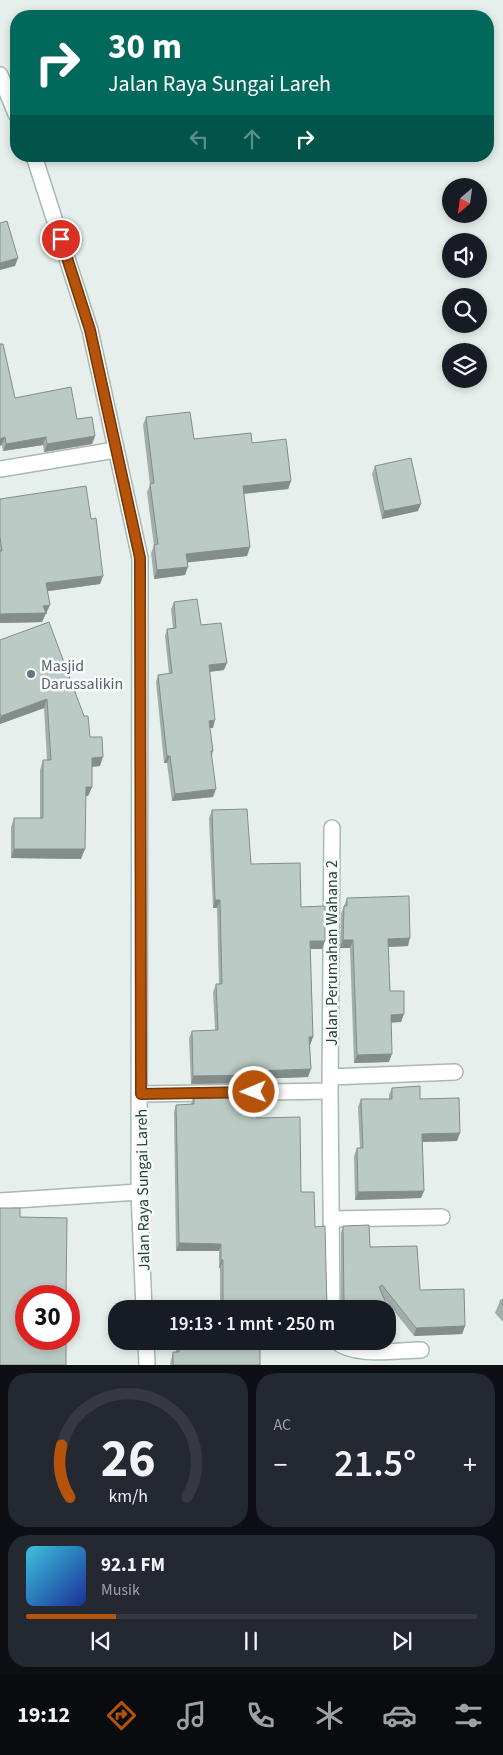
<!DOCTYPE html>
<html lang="id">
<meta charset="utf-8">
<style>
:root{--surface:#171b24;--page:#242831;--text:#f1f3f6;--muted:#9ea1a6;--line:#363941;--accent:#b45309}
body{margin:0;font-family:"Source Sans 3",sans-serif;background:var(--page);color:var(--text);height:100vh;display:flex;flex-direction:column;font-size:19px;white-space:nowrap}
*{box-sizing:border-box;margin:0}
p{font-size:16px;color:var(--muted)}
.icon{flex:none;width:28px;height:28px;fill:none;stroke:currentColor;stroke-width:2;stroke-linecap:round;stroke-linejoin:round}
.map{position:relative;height:1365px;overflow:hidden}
.side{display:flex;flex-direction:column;gap:8px;padding:8px;background:#0d0f14;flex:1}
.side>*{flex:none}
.top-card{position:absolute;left:10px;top:10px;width:484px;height:152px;border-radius:20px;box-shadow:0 2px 8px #0003;background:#00695c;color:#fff;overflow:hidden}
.needle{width:32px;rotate:209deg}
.tools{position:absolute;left:442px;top:178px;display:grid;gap:10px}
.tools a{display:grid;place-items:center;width:45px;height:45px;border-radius:50%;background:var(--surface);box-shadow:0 2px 8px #0003;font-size:25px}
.speed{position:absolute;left:15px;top:1285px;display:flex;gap:10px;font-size:25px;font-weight:700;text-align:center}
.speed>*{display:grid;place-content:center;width:65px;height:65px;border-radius:50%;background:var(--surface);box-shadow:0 2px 8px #0003;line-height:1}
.speed .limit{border:8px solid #d22;background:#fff;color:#111}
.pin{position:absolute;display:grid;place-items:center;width:42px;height:42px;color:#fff;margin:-21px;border:2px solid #fff;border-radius:50%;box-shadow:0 1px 5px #0007}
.me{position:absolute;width:55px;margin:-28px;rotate:269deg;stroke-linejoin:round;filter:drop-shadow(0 0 4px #0008)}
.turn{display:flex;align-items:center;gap:18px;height:105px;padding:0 15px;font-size:22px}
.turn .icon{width:65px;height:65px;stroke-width:2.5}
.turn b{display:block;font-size:35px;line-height:42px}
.lanes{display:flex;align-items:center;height:48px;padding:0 15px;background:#0003;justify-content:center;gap:25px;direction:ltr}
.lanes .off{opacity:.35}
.big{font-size:38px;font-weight:600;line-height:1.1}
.side .tile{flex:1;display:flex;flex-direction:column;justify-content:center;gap:8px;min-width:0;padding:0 18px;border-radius:20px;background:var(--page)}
.side .dial{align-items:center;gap:0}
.dial svg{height:130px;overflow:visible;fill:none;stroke:var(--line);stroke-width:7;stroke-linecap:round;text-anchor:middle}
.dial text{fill:var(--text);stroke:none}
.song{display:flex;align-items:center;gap:15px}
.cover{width:60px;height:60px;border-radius:8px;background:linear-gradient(135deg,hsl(190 70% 55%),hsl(230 70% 35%))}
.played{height:5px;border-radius:2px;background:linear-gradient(90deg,var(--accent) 20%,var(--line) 20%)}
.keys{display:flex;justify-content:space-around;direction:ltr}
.heat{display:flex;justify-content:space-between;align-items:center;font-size:28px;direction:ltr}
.side .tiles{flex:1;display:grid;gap:8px;grid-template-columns:1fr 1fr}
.tile:last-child{grid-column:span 2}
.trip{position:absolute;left:108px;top:1300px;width:288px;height:50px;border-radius:20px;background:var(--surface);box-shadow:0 2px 8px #0003;font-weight:600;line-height:50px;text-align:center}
.tab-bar{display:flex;height:80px;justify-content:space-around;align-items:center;background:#090b0e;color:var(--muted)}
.tab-bar .icon{width:35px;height:35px}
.tab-bar .on{color:var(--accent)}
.tab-bar b{font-size:22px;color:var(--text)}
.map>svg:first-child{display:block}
</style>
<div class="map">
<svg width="503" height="1365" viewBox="0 0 503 1365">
<rect width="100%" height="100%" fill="#e6efeb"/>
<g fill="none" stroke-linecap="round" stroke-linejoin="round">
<defs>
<path id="minor" d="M0 75 16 114
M34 156 90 330 140 558 139 1192 144 1309
M0 469 115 450
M332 828 330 1091 332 1309
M330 1077 455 1072
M141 1094 330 1091
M0 1201 139 1192
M332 1219 442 1217
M146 1341 147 1365
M335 1341C357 1358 396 1350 421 1350"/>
</defs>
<!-- minor casing -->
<use href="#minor" stroke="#a8b8b2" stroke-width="18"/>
<!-- minor -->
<use href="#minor" stroke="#fff" stroke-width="15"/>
</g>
<!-- wall -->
<path fill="#a1aea9" d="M15 398 77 419 95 436 92 444 44 452 43 445 3 451 2 445Z
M146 417 194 439 252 443 291 481 288 489 244 494 250 547 247 556 187 562 185 575 154 579 151 553 154 546 147 492 150 485 143 425Z
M375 466 418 511 382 519 372 474Z
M0 499 91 519 103 576 100 584 47 591V614H45L42 622 0 623Z
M174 602 201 625 224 670 210 672 213 728H210L213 751 212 756 213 797 172 801 167 763H164L156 682 158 675 169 674 165 636 167 629 173 628 171 609Z
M0 640 90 737 100 766 92 767V787L88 796H85L81 859 11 858V827L14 818H40V770L43 760H47L44 708 0 724Z
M212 810 251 864 301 907 322 949H310L313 1037 310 1045 308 1077 255 1079 253 1083 191 1084 189 1038 192 1031 215 1030 213 992 216 984H219L217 908H213L209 818Z
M347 898 408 946 388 947 390 991 401 1022H391L389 1062 354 1063 350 948H340L341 914Z
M392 1088 420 1099 457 1141 422 1142 421 1198 355 1200 354 1156 357 1148H360L358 1107 361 1099H389V1095Z
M194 1095 257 1118 301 1192 315 1227 327 1307 331 1309H220V1268H219V1251H176L174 1112 176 1105 191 1104Z
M343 1226 370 1247 420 1290 465 1326 462 1334 414 1336 383 1297 394 1321 391 1329H386V1309L341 1307V1233Z
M503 1299V1322L495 1313 500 1301Z
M176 1341H260V1365H170L171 1360 173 1352H176Z"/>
<!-- shaded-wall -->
<path fill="#838d89" d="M18 258 15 266 0 270V263Z
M95 436 92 444 44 452 47 444Z
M5 437 2 445 0 446V439Z
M46 437 43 445 3 451 6 444Z
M291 481 288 489 240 494 243 486Z
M421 504 418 511 382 519 384 511Z
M250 547 247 556 183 563 186 554Z
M188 567 185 575 154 579 157 570Z
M103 576 100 584 42 592 46 583Z
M50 605 42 622 0 623V614Z
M227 663 224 670 206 672 209 665Z
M47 699 44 708 0 724V719L1 716Z
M215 720 213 728H207L209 721Z
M167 756H170L167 763H164Z
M103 757 100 766 88 767 92 758Z
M86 787H92L88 796H82Z
M216 789 213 797 172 801 175 794Z
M14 849H85L81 859 11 858Z
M215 900H220L217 908H213Z
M410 938 408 946 385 947 388 939Z
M343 940H353L350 948H340Z
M310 941H325L322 949H307Z
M404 1014 401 1022 388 1023 391 1015Z
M309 1037H313L310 1045H306Z
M392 1054 389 1062 354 1063 357 1055Z
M311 1069 308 1077 255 1079 253 1083 191 1084 193 1076 256 1071Z
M460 1133 457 1141 419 1142 422 1134Z
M424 1191 421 1198 355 1200 358 1192Z
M179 1243 221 1244 219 1251H176Z
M221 1260H223L220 1268H219Z
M386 1321H394L391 1329H386Z
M465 1326 462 1334 414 1336 416 1328Z"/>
<!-- building -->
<path fill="#bbcac4" stroke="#838d89" d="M7 221 18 258 0 263V223Z
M0 344H3L15 398 71 387 77 419 92 417 95 436 47 444 46 437 6 444 5 437 0 439Z
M190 412 194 439 251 433 252 443 286 439 291 481 243 486 250 547 186 554 188 567 157 570 154 545 158 544 150 484 154 483 146 417Z
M411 458 421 504 384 511 375 466Z
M86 486 91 519 96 518 103 576 46 583 50 605 43 606 46 613 0 614V551H2L0 537V499Z
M197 599 201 625 221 623 227 663 209 665 215 720 209 721 213 751H211L216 789 175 794 170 756H167L158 675 172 673 167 629 176 628 174 602Z
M49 622 84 716H88L90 737H102L103 757 92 758V787H86L85 849H14V818H43V760H51L47 699 1 716 0 713V640Z
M247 809 251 864 300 863 301 907 325 906V941H310L313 1037H309L311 1069 256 1071V1075L193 1076 192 1031 218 1030 216 984H222L220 900H215L212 810Z
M409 896 410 938 388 939 390 991H404V1014L391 1015 392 1054 357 1055 353 940H343L344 906H347V898Z
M420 1086V1099L459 1098 460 1133 422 1134 424 1191 358 1192 357 1148H363L361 1099H392V1088Z
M256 1094 257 1118 300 1117 301 1192H314L315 1227 325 1226 327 1307 331 1309H223V1260H221V1244L179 1243 176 1105 194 1104V1095Z
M0 1208H20V1217L67 1218 66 1296H26V1339H66V1365H0Z
M369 1225 370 1247 417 1246 420 1290 464 1289 465 1326 416 1328 382 1285 379 1287 394 1321H386V1309H340L344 1302 343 1226Z
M503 1299V1305L500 1301Z
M179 1341H260V1365H173V1352H179Z"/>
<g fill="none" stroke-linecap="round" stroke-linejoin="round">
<defs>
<path id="route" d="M61 239 90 330 140 558 141 1094 254 1092"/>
</defs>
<!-- route casing -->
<use href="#route" stroke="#753606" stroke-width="12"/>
<!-- route -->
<use href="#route" stroke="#b45309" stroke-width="9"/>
</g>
<!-- markers -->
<circle fill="#6b7280" stroke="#f7fbf9" stroke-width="2" cx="31" cy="674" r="5"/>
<g text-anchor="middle" stroke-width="5" stroke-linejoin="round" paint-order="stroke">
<!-- worship labels -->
<g font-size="16" fill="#5b616d" stroke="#f7fbf9" text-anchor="start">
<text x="41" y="671">Masjid<tspan x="41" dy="18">Darussalikin</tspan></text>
</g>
<!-- street labels -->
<g font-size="16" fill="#24423a" stroke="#f7fbf9">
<text transform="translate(331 953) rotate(-90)" y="6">Jalan Perumahan Wahana 2</text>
<text transform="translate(142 1190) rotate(-91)" y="6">Jalan Raya Sungai Lareh</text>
</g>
</g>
</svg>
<div class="tools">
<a><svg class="needle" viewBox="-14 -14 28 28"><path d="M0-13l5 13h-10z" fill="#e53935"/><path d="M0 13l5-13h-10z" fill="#9ea1a6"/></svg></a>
<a><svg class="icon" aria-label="sound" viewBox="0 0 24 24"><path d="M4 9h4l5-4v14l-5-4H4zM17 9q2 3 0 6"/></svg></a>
<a><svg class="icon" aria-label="search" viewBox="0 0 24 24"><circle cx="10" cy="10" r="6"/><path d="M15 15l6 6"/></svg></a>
<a><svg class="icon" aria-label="layers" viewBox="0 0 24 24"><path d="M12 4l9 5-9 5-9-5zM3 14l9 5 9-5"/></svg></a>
</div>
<div class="speed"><div class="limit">30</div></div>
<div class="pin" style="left:61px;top:239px;background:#d93025"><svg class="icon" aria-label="arrive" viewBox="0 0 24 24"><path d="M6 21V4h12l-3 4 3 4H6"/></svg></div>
<svg class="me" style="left:254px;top:1092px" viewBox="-20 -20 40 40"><circle r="17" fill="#b45309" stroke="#fff" stroke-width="3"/><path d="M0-11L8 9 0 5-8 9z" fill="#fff"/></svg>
<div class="trip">19:13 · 1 mnt · 250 m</div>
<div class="top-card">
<div class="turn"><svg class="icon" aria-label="right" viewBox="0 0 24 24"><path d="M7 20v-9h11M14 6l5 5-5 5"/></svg><div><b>30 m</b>Jalan Raya Sungai Lareh</div></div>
<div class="lanes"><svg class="icon off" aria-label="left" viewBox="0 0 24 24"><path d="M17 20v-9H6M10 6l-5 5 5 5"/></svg><svg class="icon off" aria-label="ahead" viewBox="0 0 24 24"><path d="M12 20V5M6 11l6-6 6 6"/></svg><svg class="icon" aria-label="right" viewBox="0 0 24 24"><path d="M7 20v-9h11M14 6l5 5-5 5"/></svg></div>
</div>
</div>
<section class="side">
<div class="tiles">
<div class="tile dial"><svg viewBox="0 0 100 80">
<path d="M14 69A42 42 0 1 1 86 69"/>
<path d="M14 69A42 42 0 0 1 9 37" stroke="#b45309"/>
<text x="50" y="56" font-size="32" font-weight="700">26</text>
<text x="50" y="72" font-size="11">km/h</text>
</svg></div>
<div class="tile"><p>AC</p>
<div class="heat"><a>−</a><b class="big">21.5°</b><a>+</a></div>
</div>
<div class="tile">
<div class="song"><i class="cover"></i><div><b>92.1 FM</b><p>Musik</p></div></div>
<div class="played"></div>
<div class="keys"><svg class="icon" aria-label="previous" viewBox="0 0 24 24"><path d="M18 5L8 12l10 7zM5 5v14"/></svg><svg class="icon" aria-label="pause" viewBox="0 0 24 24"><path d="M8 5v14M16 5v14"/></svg><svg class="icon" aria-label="next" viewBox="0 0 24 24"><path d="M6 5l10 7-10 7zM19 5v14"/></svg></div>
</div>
</div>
</section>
<nav class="tab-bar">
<b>19:12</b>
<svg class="icon on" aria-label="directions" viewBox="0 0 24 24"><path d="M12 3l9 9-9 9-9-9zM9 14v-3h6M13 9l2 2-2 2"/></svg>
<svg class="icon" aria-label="music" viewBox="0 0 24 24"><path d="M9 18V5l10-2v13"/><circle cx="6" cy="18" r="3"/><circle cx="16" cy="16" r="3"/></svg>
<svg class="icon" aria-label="phone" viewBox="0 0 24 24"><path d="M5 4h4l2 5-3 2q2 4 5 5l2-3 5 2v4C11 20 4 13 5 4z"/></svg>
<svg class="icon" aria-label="climate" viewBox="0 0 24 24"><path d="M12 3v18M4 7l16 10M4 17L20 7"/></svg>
<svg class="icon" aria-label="car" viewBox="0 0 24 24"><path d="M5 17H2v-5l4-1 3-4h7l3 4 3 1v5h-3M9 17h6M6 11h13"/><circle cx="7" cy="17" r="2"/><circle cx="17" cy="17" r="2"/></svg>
<svg class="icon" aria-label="filters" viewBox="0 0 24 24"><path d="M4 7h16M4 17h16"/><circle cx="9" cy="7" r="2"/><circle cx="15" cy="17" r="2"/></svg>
</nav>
